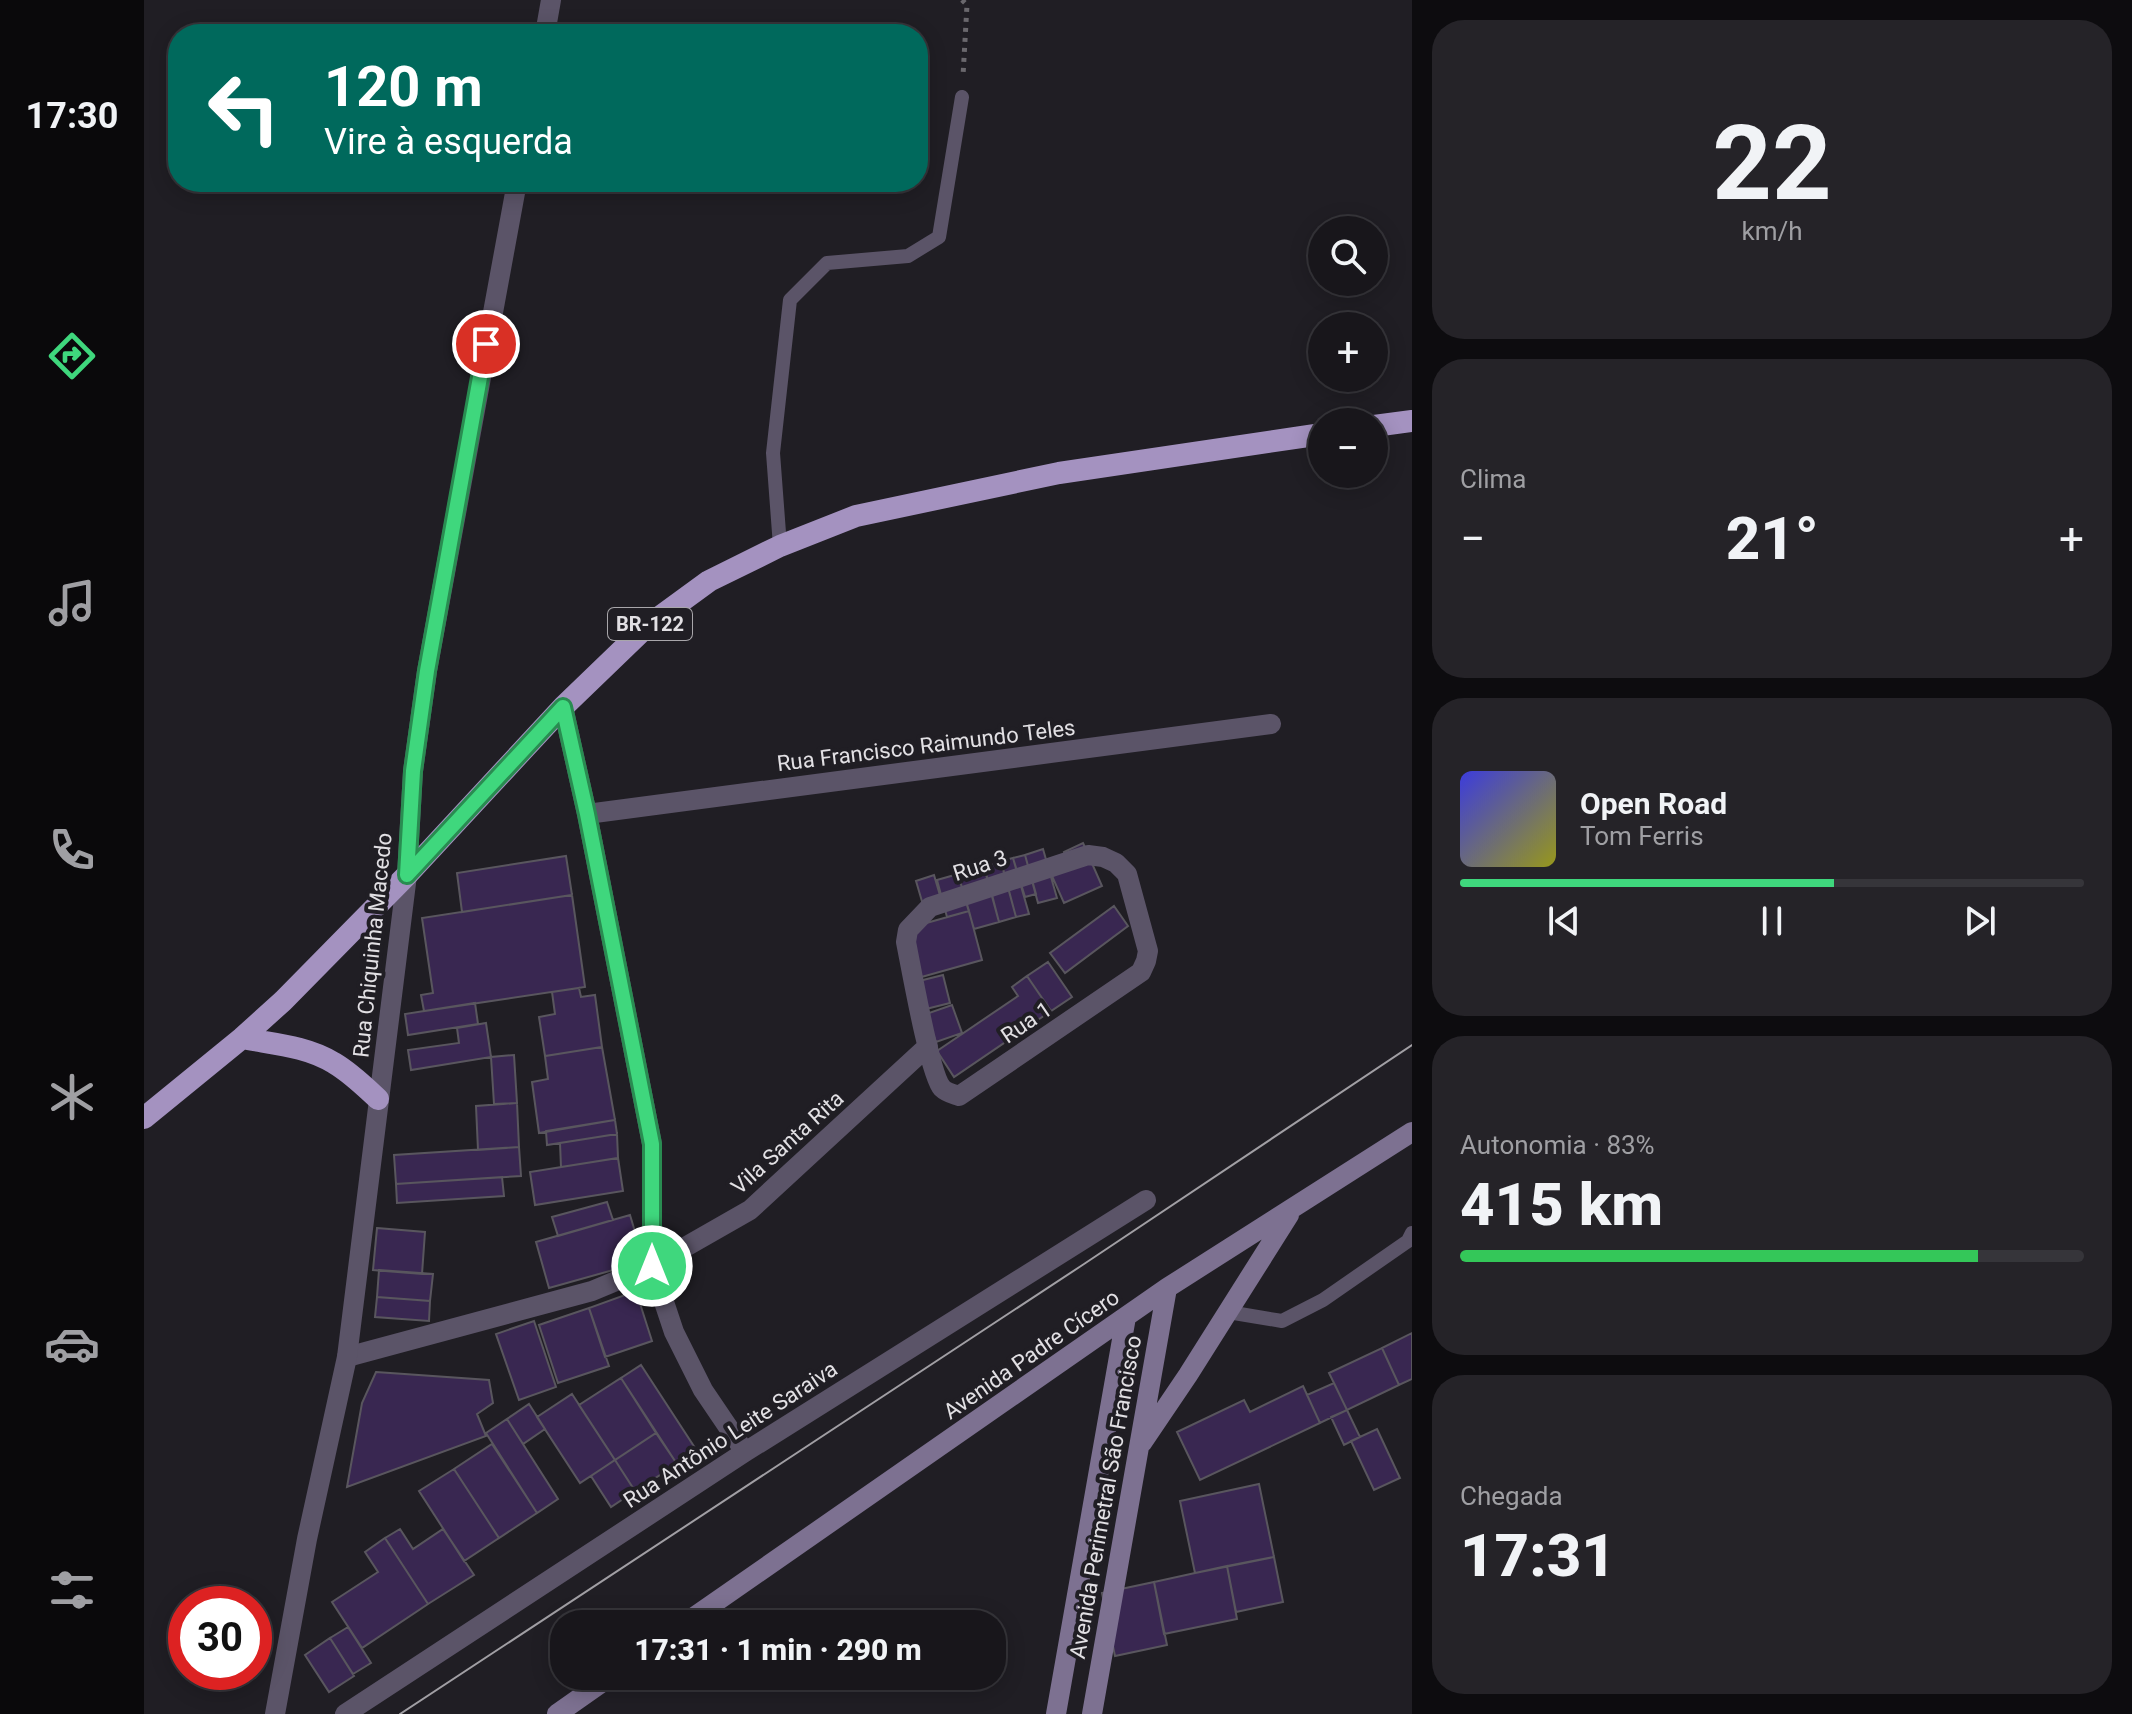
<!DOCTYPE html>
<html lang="pt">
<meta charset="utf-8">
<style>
:root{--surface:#18161b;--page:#252328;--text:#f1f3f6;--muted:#9f9fa3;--line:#36353a;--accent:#3fd77d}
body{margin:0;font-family:Roboto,sans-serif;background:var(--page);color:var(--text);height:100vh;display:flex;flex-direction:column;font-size:30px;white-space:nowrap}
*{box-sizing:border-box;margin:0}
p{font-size:26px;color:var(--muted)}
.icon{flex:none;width:44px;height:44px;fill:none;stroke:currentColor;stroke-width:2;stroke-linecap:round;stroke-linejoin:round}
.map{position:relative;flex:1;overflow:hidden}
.drawer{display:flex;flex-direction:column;gap:20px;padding:20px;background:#0d0c0f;width:720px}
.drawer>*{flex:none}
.banner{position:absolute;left:24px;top:24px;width:760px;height:168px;border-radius:32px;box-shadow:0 4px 20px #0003,0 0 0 2px var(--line);background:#00695c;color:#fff;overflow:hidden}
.buttons{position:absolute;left:1164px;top:216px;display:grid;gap:16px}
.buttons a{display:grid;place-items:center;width:80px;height:80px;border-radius:50%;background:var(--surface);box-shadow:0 4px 20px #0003,0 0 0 2px var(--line);font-size:40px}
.speed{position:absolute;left:24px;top:1586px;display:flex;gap:16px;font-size:40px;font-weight:700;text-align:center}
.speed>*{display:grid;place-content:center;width:104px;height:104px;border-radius:50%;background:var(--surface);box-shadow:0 4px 20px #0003,0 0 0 2px var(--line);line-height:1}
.speed .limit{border:12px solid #d22;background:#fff;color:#111}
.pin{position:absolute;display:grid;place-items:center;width:68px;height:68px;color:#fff;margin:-34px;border:4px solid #fff;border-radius:50%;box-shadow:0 2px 8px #0007}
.me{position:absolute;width:88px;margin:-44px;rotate:0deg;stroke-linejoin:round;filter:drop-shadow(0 0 6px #0008)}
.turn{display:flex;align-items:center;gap:28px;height:168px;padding:0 24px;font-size:36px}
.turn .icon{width:104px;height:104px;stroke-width:2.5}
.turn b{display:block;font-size:56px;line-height:68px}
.big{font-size:60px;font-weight:800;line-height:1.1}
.drawer .widget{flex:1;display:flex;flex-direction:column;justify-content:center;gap:12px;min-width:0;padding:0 28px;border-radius:32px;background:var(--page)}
.drawer .dial{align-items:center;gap:0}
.dial b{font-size:104px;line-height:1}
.song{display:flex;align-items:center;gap:24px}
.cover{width:96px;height:96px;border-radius:12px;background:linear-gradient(135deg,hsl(240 70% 55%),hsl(60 70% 35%))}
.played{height:8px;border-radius:4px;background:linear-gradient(90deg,var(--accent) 60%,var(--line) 60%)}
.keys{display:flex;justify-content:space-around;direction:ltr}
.heat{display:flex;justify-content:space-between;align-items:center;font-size:44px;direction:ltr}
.charge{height:12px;border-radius:6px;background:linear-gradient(90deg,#34c759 83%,var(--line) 0)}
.trip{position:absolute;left:406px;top:1610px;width:456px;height:80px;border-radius:32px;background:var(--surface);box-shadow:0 4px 20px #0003,0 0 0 2px var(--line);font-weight:800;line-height:80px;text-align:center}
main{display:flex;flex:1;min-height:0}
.dock{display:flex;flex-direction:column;width:144px;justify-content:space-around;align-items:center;background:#0a090b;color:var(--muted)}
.dock .icon{width:56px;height:56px}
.dock .on{color:var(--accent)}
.dock b{font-size:36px;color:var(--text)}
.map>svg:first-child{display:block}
</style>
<main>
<nav class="dock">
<b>17:30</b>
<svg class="icon on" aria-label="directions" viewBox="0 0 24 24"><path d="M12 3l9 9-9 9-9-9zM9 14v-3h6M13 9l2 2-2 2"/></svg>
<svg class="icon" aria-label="music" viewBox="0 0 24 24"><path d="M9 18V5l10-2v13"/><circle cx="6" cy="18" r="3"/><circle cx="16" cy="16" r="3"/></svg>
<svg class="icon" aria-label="phone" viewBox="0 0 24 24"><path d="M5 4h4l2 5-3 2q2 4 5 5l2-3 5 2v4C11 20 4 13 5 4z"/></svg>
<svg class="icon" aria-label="climate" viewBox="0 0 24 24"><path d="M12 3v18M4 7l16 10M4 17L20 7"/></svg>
<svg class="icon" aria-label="car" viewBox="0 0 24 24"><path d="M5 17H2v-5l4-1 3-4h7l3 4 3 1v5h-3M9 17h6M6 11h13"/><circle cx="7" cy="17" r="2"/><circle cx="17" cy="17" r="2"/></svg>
<svg class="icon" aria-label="filters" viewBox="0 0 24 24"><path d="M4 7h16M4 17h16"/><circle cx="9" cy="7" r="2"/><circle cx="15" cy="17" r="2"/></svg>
</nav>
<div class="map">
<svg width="1268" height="1714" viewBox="0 0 1268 1714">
<rect width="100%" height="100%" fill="#201e24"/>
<!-- building -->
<path fill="#392751" stroke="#59565e" stroke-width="2" d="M939 843 958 886 920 903 908 876 927 868 920 852Z
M899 849 913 898 894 903 881 855Z
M881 855 892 894 881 897 869 858Z
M422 856 428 895 318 912 313 873Z
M869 858 885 914 872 917 857 861Z
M857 862 872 917 855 922 840 867Z
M840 867 846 887 820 895 814 874Z
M814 874 825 911 803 917 793 880Z
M790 875 800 909 782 915 772 881Z
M846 887 855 922 830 929 820 895Z
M428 895 441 987 280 1011 277 995 289 993 278 918Z
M970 906 984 926 921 973 906 953Z
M825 911 838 960 774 978 761 929Z
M904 962 928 997 907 1011 883 976Z
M799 975 806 1003 782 1009 775 981Z
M883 976 907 1011 810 1077 793 1051 874 996 868 987Z
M435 988 437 997 451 995 458 1047 401 1056 395 1017 411 1014 408 992Z
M331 1003 334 1024 264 1035 261 1014Z
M808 1005 818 1033 792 1042 782 1014Z
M342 1023 347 1057 267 1070 264 1050 315 1043 313 1028Z
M458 1047 471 1120 395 1133 388 1082 404 1079 401 1056Z
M370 1055 373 1103 350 1104 347 1057Z
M373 1103 375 1147 334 1150 332 1106Z
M471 1120 473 1134 403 1145 402 1131Z
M473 1134 474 1158 417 1167 416 1143Z
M375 1147 377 1176 252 1184 250 1155Z
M474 1158 479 1191 391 1205 386 1172Z
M358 1177 360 1196 253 1203 252 1184Z
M463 1202 469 1220 414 1236 408 1217Z
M486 1215 492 1235 479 1239 487 1265 405 1288 392 1242Z
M233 1228 281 1232 278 1274 229 1270Z
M235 1270 289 1274 286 1301 233 1297Z
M492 1291 508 1341 461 1357 445 1308Z
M233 1297 286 1301 285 1321 231 1317Z
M445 1308 465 1366 414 1383 395 1325Z
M390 1321 412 1387 375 1400 352 1334Z
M1268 1333V1379L1255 1385 1238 1348Z
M1238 1348 1255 1385 1203 1410 1185 1373Z
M497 1365 553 1451 533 1464 477 1378Z
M232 1372 345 1380 349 1403 333 1414 342 1436 203 1487 218 1403Z
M477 1378 512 1433 471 1460 435 1405Z
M1190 1383 1203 1410 1176 1423 1163 1395Z
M1159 1386 1176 1423 1056 1480 1033 1432 1100 1400 1106 1412Z
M428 1394 471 1460 436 1483 393 1417Z
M385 1404 401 1429 379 1444 363 1419Z
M1203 1410 1216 1437 1200 1445 1187 1417Z
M363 1419 414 1499 393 1513 342 1433Z
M1233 1429 1256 1478 1230 1490 1207 1441Z
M512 1433 533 1464 491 1491 471 1460Z
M348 1444 393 1513 355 1538 310 1469Z
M471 1460 491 1491 467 1507 447 1476Z
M310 1469 355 1538 320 1561 275 1491Z
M1115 1484 1130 1557 1051 1573 1036 1501Z
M256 1529 269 1549 299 1529 330 1575 284 1604 241 1538Z
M241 1538 284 1604 218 1648 188 1602 234 1572 221 1552Z
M1130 1557 1139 1602 1092 1612 1083 1566Z
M1083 1566 1093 1619 1020 1634 1010 1582Z
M1010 1582 1023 1645 971 1656 958 1593Z
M204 1627 227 1663 209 1674 186 1638Z
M186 1638 210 1676 185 1692 161 1655Z"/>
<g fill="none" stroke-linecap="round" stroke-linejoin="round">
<!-- path -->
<path stroke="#6a686d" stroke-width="5" stroke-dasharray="4 6" stroke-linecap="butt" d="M818 0 823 5 819 76"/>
<!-- service -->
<path stroke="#5b5468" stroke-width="14" d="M636 546 629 453 646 300 683 263 764 256 795 237 818 97
M1084 1312 1138 1321 1179 1300 1264 1241 1268 1233"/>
<!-- minor -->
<path stroke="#5b5468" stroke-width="20" d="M419 707 443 814 508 1144V1266L530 1332 559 1390 601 1452
M443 814 1127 724
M944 855 959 857 972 863 983 874 1004 951 1002 961 997 972 815 1096C809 1094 803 1093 798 1088 786 1075 767 967 762 942L764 930 786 907Z
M203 1357 448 1291 508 1266 606 1210 784 1046
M201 1714 601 1452 1002 1200"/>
<!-- tertiary -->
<path stroke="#5b5468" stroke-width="20" d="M401 34 407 0
M131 1714 163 1539 203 1357 263 875 269 771 283 671 373 182"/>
<!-- secondary -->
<path stroke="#7d7191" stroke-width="20" d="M998 1443 1044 1375 1145 1215
M540 1624 1023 1288 1268 1132
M413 1714 467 1676
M912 1714 982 1317
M948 1714 1023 1288"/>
<!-- trunk -->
<path stroke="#a492c0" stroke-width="22" d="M1230 426 1268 421
M98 1038C129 1044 163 1046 190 1063 207 1073 220 1086 234 1099
M0 1118 98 1038 139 1001 263 875 419 707 502 627 565 581 636 546 712 516 915 473 1178 434"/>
<!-- tram -->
<path stroke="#a19fa4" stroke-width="2" d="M256 1714 940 1264 1268 1045"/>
</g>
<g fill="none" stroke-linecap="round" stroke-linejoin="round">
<defs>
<path id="route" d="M342 344 283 671 269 771 263 875 419 707 443 814 508 1144V1266"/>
</defs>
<!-- route casing -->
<use href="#route" stroke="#298c51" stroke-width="20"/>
<!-- route -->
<use href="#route" stroke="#3fd77d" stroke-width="14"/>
</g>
<g text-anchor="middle" stroke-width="8" stroke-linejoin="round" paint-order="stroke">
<!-- shield labels -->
<rect fill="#201e24" stroke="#a8a6aa" stroke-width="2" x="464" y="608" width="84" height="32" rx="6"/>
<g font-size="20" font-weight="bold" fill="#e2e0e4">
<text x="506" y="631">BR-122</text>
</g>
<!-- street labels -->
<g font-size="22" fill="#e2e0e4" stroke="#201e24">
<text transform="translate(782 745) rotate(-7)" y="8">Rua Francisco Raimundo Teles</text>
<text transform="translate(836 865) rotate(-18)" y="8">Rua 3</text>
<text transform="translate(228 945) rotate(-84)" y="8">Rua Chiquinha Macedo</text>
<text transform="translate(882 1022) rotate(-34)" y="8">Rua 1</text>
<text transform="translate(643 1142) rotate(-42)" y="8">Vila Santa Rita</text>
<text transform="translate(887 1354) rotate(-35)" y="8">Avenida Padre Cícero</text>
<text transform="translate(586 1434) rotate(-33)" y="8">Rua Antônio Leite Saraiva</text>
<text transform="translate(961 1497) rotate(-80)" y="8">Avenida Perimetral São Francisco</text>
</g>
</g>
</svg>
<div class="buttons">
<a><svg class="icon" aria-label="search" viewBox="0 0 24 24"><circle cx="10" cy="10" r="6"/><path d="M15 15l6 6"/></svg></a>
<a>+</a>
<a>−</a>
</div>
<div class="speed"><div class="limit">30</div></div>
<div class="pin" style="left:342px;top:344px;background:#d93025"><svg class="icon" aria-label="arrive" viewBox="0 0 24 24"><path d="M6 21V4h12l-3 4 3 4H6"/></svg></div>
<svg class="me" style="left:508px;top:1266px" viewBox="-20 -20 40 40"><circle r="17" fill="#3fd77d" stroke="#fff" stroke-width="3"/><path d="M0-11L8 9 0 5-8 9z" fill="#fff"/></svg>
<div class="trip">17:31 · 1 min · 290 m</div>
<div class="banner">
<div class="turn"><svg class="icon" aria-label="left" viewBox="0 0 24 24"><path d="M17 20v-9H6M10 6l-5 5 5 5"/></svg><div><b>120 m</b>Vire à esquerda</div></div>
</div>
</div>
<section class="drawer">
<div class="widget dial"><b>22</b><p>km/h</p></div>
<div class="widget"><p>Clima</p>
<div class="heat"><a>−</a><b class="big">21°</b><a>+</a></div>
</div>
<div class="widget">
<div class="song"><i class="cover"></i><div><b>Open Road</b><p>Tom Ferris</p></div></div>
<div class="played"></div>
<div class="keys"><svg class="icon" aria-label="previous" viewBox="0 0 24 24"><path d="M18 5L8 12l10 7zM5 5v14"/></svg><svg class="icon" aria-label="pause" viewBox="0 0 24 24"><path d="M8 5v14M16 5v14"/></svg><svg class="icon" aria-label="next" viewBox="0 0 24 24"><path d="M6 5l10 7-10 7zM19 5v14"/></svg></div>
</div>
<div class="widget"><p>Autonomia · 83%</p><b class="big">415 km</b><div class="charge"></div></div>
<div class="widget"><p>Chegada</p><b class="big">17:31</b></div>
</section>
</main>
